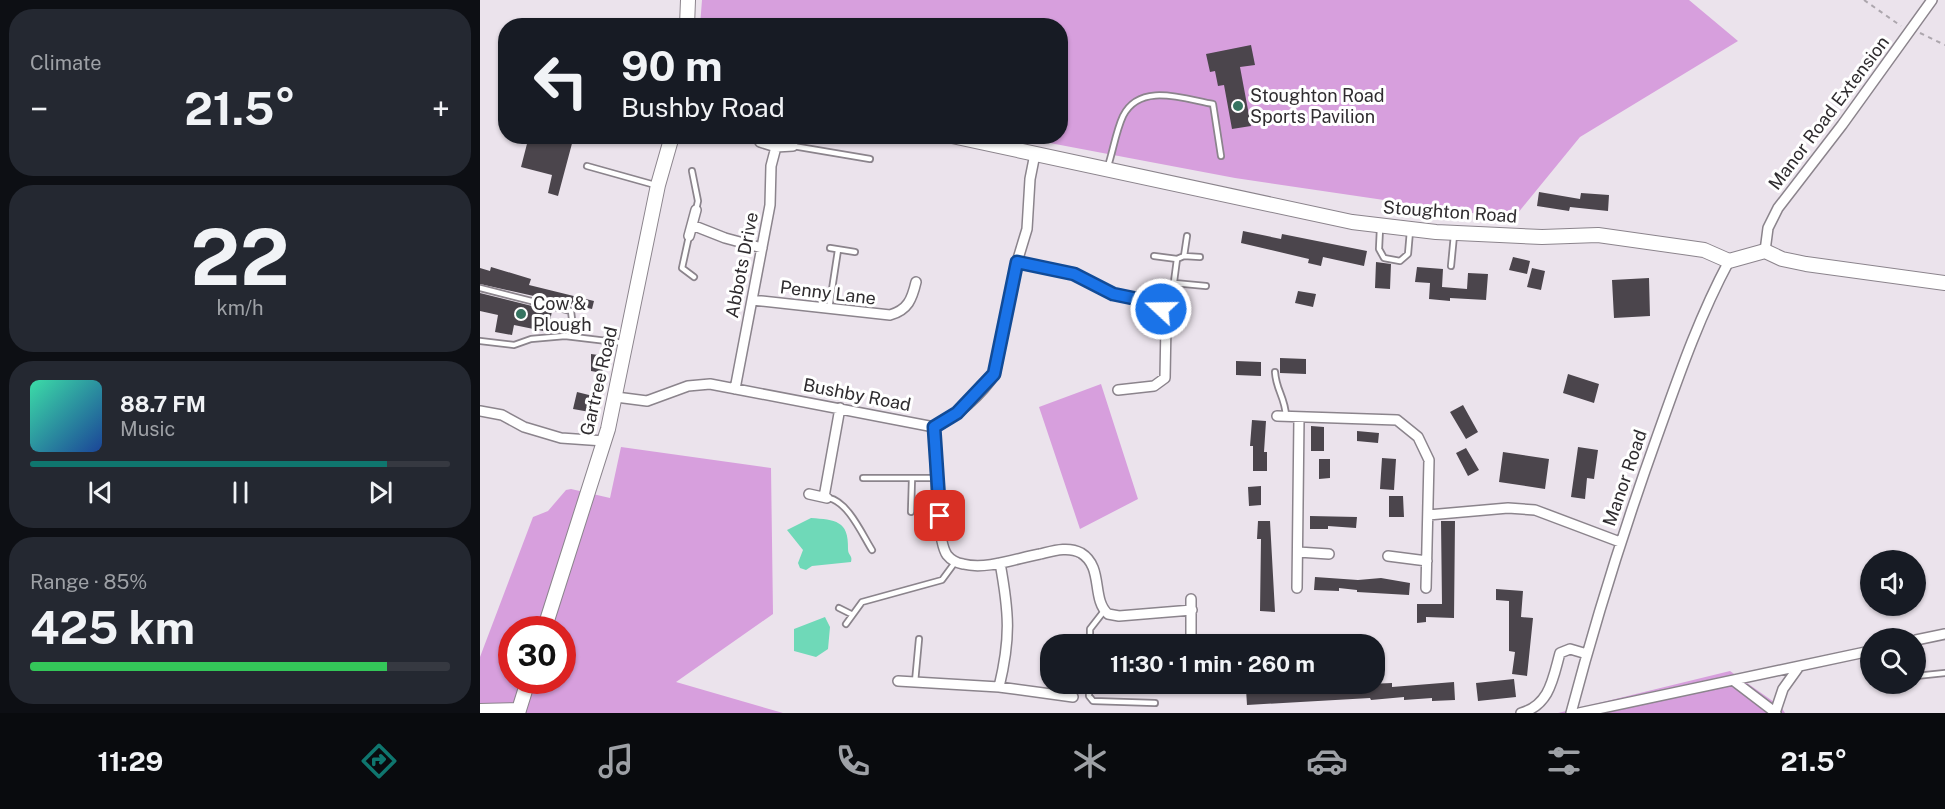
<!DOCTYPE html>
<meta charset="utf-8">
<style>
:root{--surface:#171b24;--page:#242831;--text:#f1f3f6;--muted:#9ea1a6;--line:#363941;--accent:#0f766e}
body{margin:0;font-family:"Public Sans",sans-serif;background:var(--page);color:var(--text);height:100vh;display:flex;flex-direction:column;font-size:22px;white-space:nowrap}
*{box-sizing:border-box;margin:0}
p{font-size:20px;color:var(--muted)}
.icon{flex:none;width:33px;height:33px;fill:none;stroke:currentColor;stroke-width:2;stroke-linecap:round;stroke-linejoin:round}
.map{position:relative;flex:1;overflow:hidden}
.details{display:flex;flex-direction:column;gap:9px;padding:9px;background:#0d0f14;width:480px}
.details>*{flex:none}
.hud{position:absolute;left:18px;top:18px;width:570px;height:126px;border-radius:24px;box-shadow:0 2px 4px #0004;background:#171b24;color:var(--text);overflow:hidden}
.buttons{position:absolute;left:1380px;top:550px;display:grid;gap:12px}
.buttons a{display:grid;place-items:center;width:66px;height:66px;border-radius:50%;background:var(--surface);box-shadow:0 2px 4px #0004;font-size:30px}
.speed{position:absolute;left:18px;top:616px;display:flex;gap:12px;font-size:30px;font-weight:700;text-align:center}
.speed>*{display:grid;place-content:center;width:78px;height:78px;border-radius:50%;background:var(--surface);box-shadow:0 2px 4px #0004;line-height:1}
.speed .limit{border:9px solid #d22;background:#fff;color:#111}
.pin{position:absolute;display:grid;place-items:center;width:51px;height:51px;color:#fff;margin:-26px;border-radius:12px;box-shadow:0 3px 9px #0006}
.me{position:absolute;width:66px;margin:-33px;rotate:291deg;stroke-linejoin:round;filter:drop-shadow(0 0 4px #0008)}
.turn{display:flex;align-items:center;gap:21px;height:126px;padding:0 24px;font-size:27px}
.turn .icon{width:78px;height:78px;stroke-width:2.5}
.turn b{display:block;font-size:42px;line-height:51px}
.big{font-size:45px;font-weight:700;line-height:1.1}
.details .tile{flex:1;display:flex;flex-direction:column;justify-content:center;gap:9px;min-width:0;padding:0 21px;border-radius:24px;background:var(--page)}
.details .dial{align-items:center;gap:0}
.dial b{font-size:78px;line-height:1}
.song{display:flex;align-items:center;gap:18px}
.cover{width:72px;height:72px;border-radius:9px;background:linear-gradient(135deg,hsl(160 70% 55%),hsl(220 70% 35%))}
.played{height:6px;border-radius:3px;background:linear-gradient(90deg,var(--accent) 85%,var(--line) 85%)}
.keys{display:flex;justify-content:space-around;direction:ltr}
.heat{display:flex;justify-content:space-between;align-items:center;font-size:33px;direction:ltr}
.charge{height:9px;border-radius:4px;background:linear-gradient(90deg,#34c759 85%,var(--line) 0)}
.trip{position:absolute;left:560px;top:634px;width:345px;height:60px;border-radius:24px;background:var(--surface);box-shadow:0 2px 4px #0004;font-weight:700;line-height:60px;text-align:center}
.tab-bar{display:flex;height:96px;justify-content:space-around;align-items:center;background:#090b0e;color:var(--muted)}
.tab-bar .icon{width:42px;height:42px}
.tab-bar .current{color:var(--accent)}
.tab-bar b{font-size:27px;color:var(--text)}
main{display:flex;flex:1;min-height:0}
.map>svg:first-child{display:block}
</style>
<main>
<section class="details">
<div class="tile"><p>Climate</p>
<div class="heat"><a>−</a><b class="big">21.5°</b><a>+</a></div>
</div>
<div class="tile dial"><b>22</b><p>km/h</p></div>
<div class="tile">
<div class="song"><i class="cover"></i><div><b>88.7 FM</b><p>Music</p></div></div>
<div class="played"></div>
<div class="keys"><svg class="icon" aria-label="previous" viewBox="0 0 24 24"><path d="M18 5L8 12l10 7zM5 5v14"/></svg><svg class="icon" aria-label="pause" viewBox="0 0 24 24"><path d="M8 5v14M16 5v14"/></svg><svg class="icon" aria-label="next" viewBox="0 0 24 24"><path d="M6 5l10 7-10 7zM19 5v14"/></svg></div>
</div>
<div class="tile"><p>Range · 85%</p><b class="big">425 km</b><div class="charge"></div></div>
</section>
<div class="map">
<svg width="1465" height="713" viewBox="0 0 1465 713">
<rect width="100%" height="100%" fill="#ebe3ec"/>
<!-- green -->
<path fill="#d79fdd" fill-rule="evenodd" d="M222 0H1209L1258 41 1100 137 1033 219 755 178 538 137 580 136V26H220Z
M621 384 658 499 600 529 559 407Z
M141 447 291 468 293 614 196 682 303 713H0V657L53 517 68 511 86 490 91 489 130 498ZM32 630H82V681H32Z
M1250 671 1301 707 1305 713H1078Z"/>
<!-- water -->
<path fill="#6fd9b8" d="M331 518C355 520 369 520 368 549 368 556 373 555 371 562L332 566 326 570 320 568 318 563 323 550 307 530Z
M345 617 350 627 348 649 336 657 314 651V629Z"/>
<!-- building -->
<path fill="#4b454c" d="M771 45 775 65 760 67 771 126 752 129 744 85 738 86 735 71 730 72 726 54Z
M49 136H94L78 196 68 193 72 175 41 167Z
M1059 192 1100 199 1101 193 1129 195 1128 211 1090 207 1089 211 1057 206Z
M763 231 801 239 802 234 887 251 884 266 843 257 841 266 828 263 829 259 761 243Z
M1033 257 1050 261 1047 274 1029 270Z
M896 262 911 264 910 289 895 288Z
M11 267 51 279 49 285 114 301 112 309 0 284V268L10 271Z
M937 267 963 269 962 287 987 289 988 273 1008 274 1006 300 970 298V301L949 299 950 283 935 282Z
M1052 268 1065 271 1061 290 1047 287Z
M1169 278 1170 316 1134 318 1132 280Z
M818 291 836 294 833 307 815 303Z
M0 293 72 311 68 332 34 325 32 335 15 332 18 315 0 311Z
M111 354 126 356 122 373 111 371Z
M800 358 826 359V374L800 373Z
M756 361 781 362V376L756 375Z
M1088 374 1119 384 1114 403 1083 393Z
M97 392 113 396 110 412 93 409Z
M983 405 998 432 986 439 970 412Z
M772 420 786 421 784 452H787V471H773V446H770Z
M831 426 844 427V451H831Z
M877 431 899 433 898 443 877 441Z
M1098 447 1118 450 1114 479 1107 478 1105 499 1091 497Z
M986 448 999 470 988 476 976 453Z
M1023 452 1069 459 1065 489 1019 482Z
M902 458 916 459 914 490 900 489Z
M839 459H850V478L839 479Z
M781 486V505L769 506 768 487Z
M909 496H923L924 517H909Z
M830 516 877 517 876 528 848 526V529H830Z
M778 521H790L795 612 780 611 781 539H777Z
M961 521H975L974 618 946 617V622L937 623V604H962Z
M835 577 878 580 901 578 930 583 929 595 877 592V590L859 588V591L834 590Z
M1016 589 1043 591 1041 617 1053 618 1047 676 1032 674 1035 652 1029 651V601L1016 600Z
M1034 679 1036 697 998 701 996 683Z
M974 682 975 700 952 701V698L924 700V697L891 700 890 698 767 705 766 689 912 683V687Z"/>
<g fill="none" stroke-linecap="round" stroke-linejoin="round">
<defs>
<path id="lane" d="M313 146 390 159
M107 166 175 185
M628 166C633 151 636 131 643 116 660 82 704 99 733 104L741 156
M212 171 218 201 216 210
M900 228 899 249 904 258 920 261 928 254 930 231
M209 236 202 268 214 277
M350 248 375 252
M674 256 697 259 692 297 681 309
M704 256 720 257
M697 259 704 256 707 236
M971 266 974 235
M694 283 726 286
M0 288 91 311 94 336
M349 309 358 250
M0 341 34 345 51 339 85 336 144 343
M795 372C796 390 805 397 806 416
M383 478H457
M349 498C368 502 382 534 392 550
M431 512 432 478
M359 608 371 614
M366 624 382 602 462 580 476 561
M610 645V629L624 611
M1436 676 1465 673
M435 682 439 639
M609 684V696L613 701 675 703"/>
<path id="street" d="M280 142 296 147 313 146
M212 225 245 238 282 248
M209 236 216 210
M1285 251 1288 228 1298 208 1362 125 1452 0
M537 262 594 274 633 294 667 301 681 309 686 324 685 378 674 386 638 390
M272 300 410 315C428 310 432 299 436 282
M255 389 290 205 291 166 296 147
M136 397 167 401 208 386 230 384 454 427C476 418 502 394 515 374L537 262 547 229 550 179 555 154
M0 411 22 415 44 427 81 438 124 441
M797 416 917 420 938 437 949 460 946 588
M454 427C456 452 455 538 467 555 471 560 477 563 483 564 507 570 537 558 560 554 573 551 588 546 601 553 624 567 611 599 628 614L639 616 712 610
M329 494 347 498
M344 497 360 408
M948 515 1028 508 1055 510 1140 542
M818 552 849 554
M908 556 947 561
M817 588 819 418
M1436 640 1465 634
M711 645V599
M418 681 519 687 593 697
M1254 681 1296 713
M712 684 714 687
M519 687C531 638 529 612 520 563
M1041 713C1070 705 1073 678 1080 653L1090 649 1107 654
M1091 713C1116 618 1145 526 1178 434 1199 375 1219 317 1249 261
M1099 713 1390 651
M1295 713 1303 689 1318 668"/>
<path id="secondary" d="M207 26 208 0
M472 136 872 222 956 232 1062 237 1118 235 1224 250 1249 261 1285 251 1302 259 1326 264 1465 283
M64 630 128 429 178 185 192 136
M0 711 39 710
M38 713 48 681"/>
</defs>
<!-- lane casing -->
<use href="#lane" stroke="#8b848c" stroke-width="8"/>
<!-- street casing -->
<use href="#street" stroke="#8b848c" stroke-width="12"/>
<!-- secondary casing -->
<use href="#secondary" stroke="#8b848c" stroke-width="16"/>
<!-- path -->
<path stroke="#aca6ad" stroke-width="2" stroke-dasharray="4.5 4.5" stroke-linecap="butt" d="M1384 0 1421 26
M1440 33 1465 45"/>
<!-- lane -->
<use href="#lane" stroke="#fff" stroke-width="4.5"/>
<!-- street -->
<use href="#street" stroke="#fff" stroke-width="9"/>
<!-- secondary -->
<use href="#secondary" stroke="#fff" stroke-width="14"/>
</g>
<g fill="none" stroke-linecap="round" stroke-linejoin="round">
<defs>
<path id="route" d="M460 516 454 427 477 413 514 374 537 262 594 274 633 294 667 301 681 309"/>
</defs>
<!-- route casing -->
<use href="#route" stroke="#114b97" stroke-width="15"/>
<!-- route -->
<use href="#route" stroke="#1a73e8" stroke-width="10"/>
</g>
<!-- markers -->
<g fill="#367461" stroke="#fff" stroke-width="2">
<circle cx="758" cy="106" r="6"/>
<circle cx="41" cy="314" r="6"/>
</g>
<g text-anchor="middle" stroke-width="6" stroke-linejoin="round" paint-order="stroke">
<!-- poi labels -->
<g font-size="18" fill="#2f2c2f" stroke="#fff" text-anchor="start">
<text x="770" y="102">Stoughton Road<tspan x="770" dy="21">Sports Pavilion</tspan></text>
<text x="53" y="310">Cow &amp;<tspan x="53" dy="21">Plough</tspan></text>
</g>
<!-- street labels -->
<g font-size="18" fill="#2f2c2f" stroke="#fff">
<text transform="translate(1349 113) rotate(-53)" y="6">Manor Road Extension</text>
<text transform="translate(970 212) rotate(4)" y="6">Stoughton Road</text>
<text transform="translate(262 265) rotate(-79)" y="6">Abbots Drive</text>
<text transform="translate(348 293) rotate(7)" y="6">Penny Lane</text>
<text transform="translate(119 381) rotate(-77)" y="6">Gartree Road</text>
<text transform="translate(377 395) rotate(11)" y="6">Bushby Road</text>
<text transform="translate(1145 478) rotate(-71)" y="6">Manor Road</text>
</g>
</g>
</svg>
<div class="buttons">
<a><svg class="icon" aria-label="sound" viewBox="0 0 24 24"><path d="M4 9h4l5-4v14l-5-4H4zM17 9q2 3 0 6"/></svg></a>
<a><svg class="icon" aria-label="search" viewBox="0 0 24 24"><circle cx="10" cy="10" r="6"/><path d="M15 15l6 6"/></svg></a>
</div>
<div class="speed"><div class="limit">30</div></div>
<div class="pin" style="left:460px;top:516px;background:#d93025"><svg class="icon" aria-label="arrive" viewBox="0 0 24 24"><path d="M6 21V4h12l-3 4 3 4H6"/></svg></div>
<svg class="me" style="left:681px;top:309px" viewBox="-20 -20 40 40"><circle r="17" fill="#1a73e8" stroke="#fff" stroke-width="3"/><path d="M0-11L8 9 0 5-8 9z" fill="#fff"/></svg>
<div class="trip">11:30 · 1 min · 260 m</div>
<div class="hud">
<div class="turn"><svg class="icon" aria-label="left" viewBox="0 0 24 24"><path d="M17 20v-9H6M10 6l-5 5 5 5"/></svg><div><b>90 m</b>Bushby Road</div></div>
</div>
</div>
</main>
<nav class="tab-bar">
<b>11:29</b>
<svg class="icon current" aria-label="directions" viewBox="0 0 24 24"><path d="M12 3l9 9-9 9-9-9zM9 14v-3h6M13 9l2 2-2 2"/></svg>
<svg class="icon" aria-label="music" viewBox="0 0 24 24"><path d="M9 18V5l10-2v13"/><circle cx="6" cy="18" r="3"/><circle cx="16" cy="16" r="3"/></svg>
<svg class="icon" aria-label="phone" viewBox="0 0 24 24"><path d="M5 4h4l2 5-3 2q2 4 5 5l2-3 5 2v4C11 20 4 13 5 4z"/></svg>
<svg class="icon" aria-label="climate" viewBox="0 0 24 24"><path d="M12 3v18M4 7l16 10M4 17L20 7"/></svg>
<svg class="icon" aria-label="car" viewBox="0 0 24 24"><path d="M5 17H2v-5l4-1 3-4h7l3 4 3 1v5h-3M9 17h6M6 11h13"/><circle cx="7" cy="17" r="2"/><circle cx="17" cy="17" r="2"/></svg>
<svg class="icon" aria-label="filters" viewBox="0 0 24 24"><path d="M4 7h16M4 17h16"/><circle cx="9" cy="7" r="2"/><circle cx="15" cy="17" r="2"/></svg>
<b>21.5°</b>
</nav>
